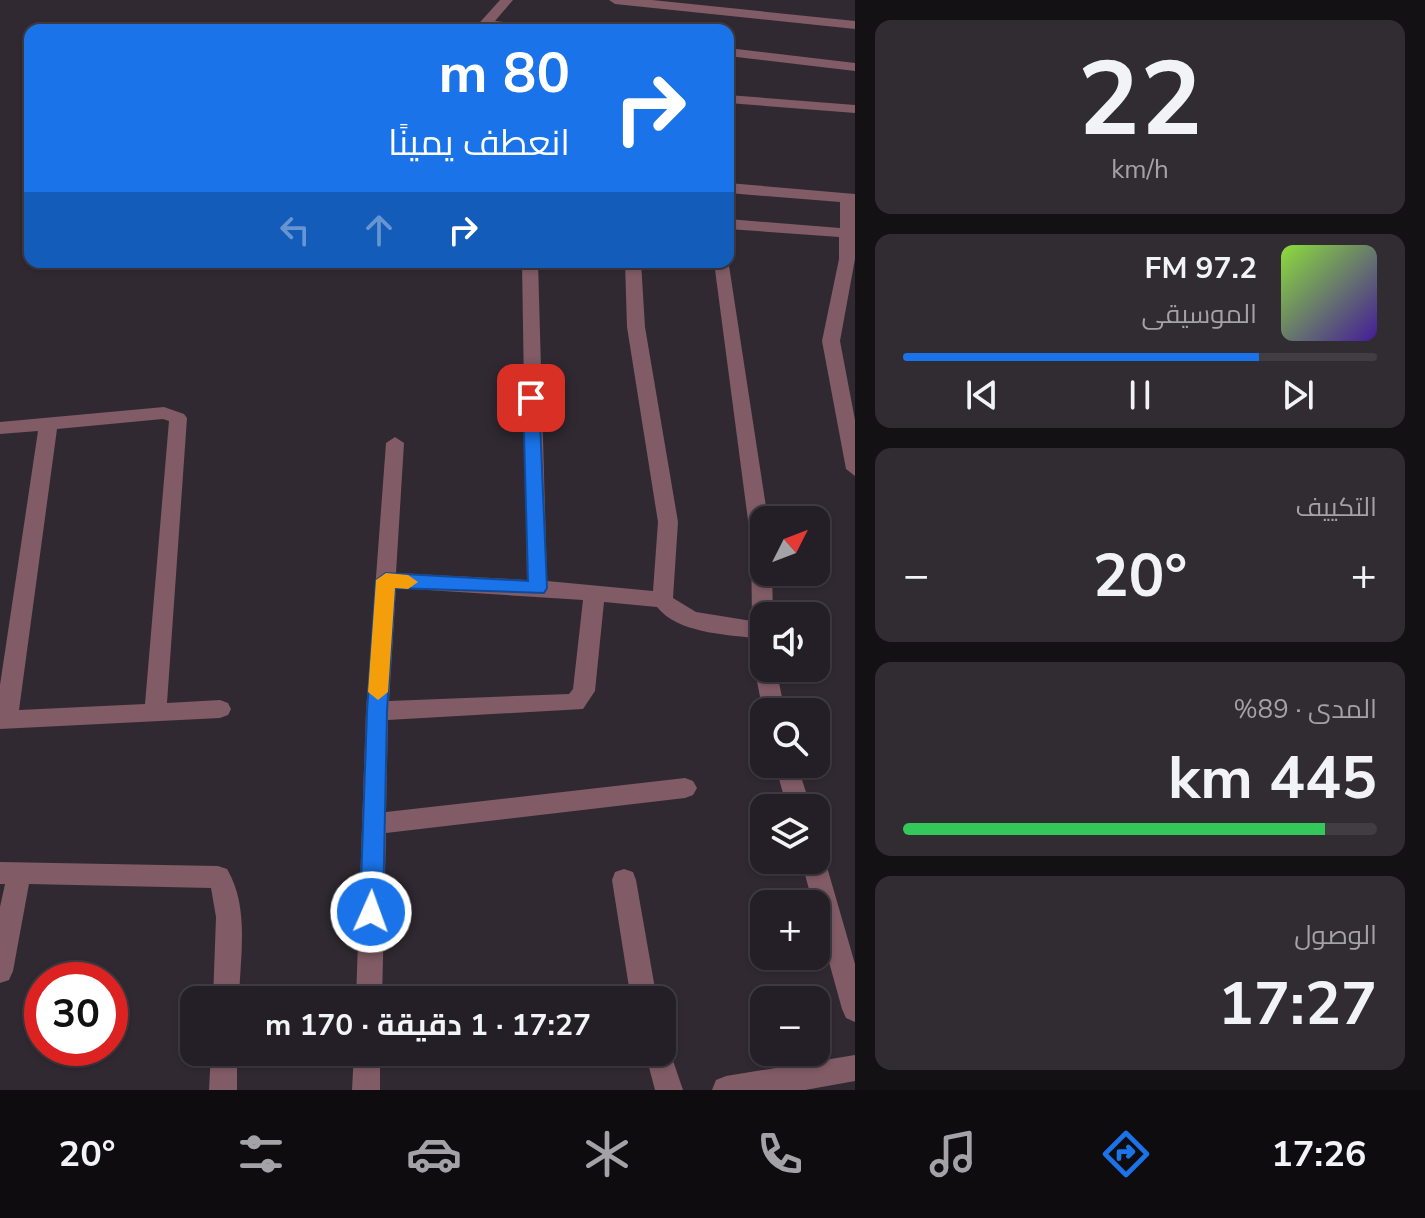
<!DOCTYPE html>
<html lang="ar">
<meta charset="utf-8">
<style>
:root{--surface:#241f26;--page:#302c32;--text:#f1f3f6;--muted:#a3a2a7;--line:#413d43;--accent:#1a73e8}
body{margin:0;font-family:"Nunito Sans",Cairo,sans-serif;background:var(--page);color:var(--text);direction:rtl;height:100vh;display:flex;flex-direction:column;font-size:30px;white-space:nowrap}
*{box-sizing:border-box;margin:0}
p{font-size:26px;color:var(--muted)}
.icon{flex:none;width:44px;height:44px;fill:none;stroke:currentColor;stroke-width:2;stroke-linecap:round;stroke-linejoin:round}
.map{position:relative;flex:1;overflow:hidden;direction:ltr}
.drawer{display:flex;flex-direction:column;gap:20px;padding:20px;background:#141115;width:570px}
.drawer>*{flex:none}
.top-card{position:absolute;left:24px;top:24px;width:710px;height:244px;border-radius:16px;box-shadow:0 2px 6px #0004,0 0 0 2px var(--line);direction:rtl;background:#1a73e8;color:#fff;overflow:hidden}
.needle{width:52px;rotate:48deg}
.tools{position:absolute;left:750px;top:506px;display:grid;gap:16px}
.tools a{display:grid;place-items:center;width:80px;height:80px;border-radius:16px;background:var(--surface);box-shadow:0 2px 6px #0004,0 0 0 2px var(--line);font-size:40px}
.speed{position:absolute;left:24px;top:962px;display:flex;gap:16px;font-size:40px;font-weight:700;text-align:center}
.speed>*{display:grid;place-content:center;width:104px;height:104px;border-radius:50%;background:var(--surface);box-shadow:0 2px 6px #0004,0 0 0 2px var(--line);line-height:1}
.speed .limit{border:12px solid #d22;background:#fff;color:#111}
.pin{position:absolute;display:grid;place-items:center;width:68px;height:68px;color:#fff;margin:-34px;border-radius:16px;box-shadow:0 4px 12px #0006}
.me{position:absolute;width:88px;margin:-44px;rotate:2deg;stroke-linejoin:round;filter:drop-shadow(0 0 6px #0008)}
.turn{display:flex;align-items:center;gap:28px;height:168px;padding:0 32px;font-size:36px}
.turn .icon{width:104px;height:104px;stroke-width:2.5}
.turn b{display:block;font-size:56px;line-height:68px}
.lanes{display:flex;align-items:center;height:76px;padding:0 32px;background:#0003;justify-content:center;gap:40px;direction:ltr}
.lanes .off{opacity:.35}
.big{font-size:60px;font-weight:700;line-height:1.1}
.drawer .card{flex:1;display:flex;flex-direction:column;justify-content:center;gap:12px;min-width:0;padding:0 28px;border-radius:16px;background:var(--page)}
.drawer .dial{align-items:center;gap:0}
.dial b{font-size:104px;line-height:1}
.song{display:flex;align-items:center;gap:24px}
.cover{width:96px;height:96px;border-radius:12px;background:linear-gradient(135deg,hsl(90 70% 55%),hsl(260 70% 35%))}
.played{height:8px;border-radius:4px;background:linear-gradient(90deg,var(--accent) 75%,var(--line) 75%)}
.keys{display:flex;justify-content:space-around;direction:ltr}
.heat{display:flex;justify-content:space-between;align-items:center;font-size:44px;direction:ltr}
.charge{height:12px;border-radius:6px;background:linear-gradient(90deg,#34c759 89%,var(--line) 0)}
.trip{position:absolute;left:180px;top:986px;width:496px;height:80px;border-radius:16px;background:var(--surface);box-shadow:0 2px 6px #0004,0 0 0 2px var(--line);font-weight:700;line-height:80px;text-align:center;direction:rtl}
.menu{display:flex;height:128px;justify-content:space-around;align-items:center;background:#0e0c0f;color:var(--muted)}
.menu .icon{width:56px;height:56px}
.menu .current{color:var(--accent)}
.menu b{font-size:36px;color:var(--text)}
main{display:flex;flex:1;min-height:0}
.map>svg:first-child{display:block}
</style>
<main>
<section class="drawer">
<div class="card dial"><b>22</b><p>km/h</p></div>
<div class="card">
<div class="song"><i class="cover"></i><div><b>97.2 FM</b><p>الموسيقى</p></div></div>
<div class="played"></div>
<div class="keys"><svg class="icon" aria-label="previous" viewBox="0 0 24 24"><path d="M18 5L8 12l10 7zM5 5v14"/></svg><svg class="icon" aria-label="pause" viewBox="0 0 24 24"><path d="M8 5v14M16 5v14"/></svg><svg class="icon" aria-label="next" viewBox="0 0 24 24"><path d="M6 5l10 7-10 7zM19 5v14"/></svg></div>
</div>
<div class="card"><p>التكييف</p>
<div class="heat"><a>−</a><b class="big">20°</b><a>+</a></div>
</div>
<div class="card"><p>المدى · 89%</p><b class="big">445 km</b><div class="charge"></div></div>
<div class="card"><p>الوصول</p><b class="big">17:27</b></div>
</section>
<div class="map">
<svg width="855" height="1090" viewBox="0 0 855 1090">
<rect width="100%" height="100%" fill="#302932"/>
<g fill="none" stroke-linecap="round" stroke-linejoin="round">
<!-- minor -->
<path fill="#815b65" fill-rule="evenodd" d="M500 0H513L495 21 538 26 545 30H473Z
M609 0H652L855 21V29L615 4Z
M728 48 855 63V71L728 56Z
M728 95 855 105V113L728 103Z
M728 183 855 194V259L840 341 855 420V476L846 469 822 341 839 259V237L728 229V219L840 228V202L728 193Z
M728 259 768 520H764V572H772L773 616H764V668H776L785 712H763L753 661V638C723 634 678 633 657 607L604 602 595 691 583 709 388 720 386 812 685 778 693 781 697 788 693 795 685 798 386 833 382 1000H356L366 711 386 443 395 437 404 443 396 573 527 580 522 262H538L547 581 653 591 658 522 627 327 625 262H641L645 327 678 522 673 598 696 612 752 621 751 543 714 262H728ZM396 588 583 600 573 689 569 694 389 701Z
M164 407 184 414 187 418 167 703 220 700 228 703 231 709 228 715 220 718 0 729V685L38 431 0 434V422ZM163 419 169 421 145 704 19 710 57 429Z
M775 764H797L811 808H787Z
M816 850 822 852 825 860 855 964V1022L846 1018 842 1009 816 915V904H813L801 860H816Z
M0 862 218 866 227 869C250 908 240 956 239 1000H213L216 917 211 888 29 884 13 971 9 980 0 983V907L5 884H0Z
M624 869 633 872 636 880 657 1000H631L612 880 615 872Z
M662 1040 667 1043 683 1090H655L645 1052H662Z
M211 1052H237V1090H209Z
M354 1052H380V1090H352Z
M855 1055V1081L805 1090H712L716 1080 726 1076Z"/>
</g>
<!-- route -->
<path fill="#1a73e8" stroke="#114b97" stroke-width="2" d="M531 392 539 398 547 588 544 593 395 588 387 711 383 912 379 919 371 922 363 919 360 912 367 711 376 580 386 573 528 581 523 398Z"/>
<!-- slow -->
<path fill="#f59e0b" d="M386 573 408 575 418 582 408 589 395 588 388 692 378 700 368 692 376 580Z"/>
</svg>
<div class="tools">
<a><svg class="needle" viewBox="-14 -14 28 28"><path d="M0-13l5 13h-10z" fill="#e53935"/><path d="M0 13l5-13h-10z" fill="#a3a2a7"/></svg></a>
<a><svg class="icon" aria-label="sound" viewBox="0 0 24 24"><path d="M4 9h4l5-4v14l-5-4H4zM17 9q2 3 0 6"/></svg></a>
<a><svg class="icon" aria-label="search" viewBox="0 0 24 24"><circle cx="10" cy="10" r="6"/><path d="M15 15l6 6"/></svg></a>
<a><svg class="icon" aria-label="layers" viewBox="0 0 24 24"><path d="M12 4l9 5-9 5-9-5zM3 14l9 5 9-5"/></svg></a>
<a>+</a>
<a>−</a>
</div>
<div class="speed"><div class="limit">30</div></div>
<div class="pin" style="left:531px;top:398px;background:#d93025"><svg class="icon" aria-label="arrive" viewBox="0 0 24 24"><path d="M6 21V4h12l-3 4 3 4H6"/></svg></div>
<svg class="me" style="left:371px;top:912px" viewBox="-20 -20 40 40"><circle r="17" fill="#1a73e8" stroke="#fff" stroke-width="3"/><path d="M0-11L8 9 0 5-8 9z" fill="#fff"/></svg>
<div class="trip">17:27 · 1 دقيقة · 170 m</div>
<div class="top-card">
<div class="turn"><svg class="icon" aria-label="right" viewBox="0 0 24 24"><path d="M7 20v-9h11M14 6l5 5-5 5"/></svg><div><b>80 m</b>انعطف يمينًا</div></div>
<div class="lanes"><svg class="icon off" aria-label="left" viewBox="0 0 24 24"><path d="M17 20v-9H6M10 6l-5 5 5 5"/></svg><svg class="icon off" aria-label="ahead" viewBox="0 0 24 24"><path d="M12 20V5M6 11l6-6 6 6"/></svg><svg class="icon" aria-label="right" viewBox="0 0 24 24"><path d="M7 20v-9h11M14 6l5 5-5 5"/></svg></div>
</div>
</div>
</main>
<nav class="menu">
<b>17:26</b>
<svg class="icon current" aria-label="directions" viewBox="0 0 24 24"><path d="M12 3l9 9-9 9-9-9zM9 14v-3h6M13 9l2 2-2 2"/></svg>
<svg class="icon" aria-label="music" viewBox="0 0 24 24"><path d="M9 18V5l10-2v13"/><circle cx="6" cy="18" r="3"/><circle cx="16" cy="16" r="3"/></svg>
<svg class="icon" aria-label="phone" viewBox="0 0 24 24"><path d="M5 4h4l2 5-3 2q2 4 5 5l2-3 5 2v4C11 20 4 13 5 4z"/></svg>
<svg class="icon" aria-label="climate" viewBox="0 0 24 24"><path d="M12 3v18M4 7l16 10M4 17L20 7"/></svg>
<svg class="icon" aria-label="car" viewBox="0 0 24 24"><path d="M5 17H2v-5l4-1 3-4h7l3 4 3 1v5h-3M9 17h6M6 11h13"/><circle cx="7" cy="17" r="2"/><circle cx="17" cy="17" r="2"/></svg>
<svg class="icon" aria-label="filters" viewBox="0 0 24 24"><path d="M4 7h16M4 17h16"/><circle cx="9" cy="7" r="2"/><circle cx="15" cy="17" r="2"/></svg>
<b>20°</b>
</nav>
